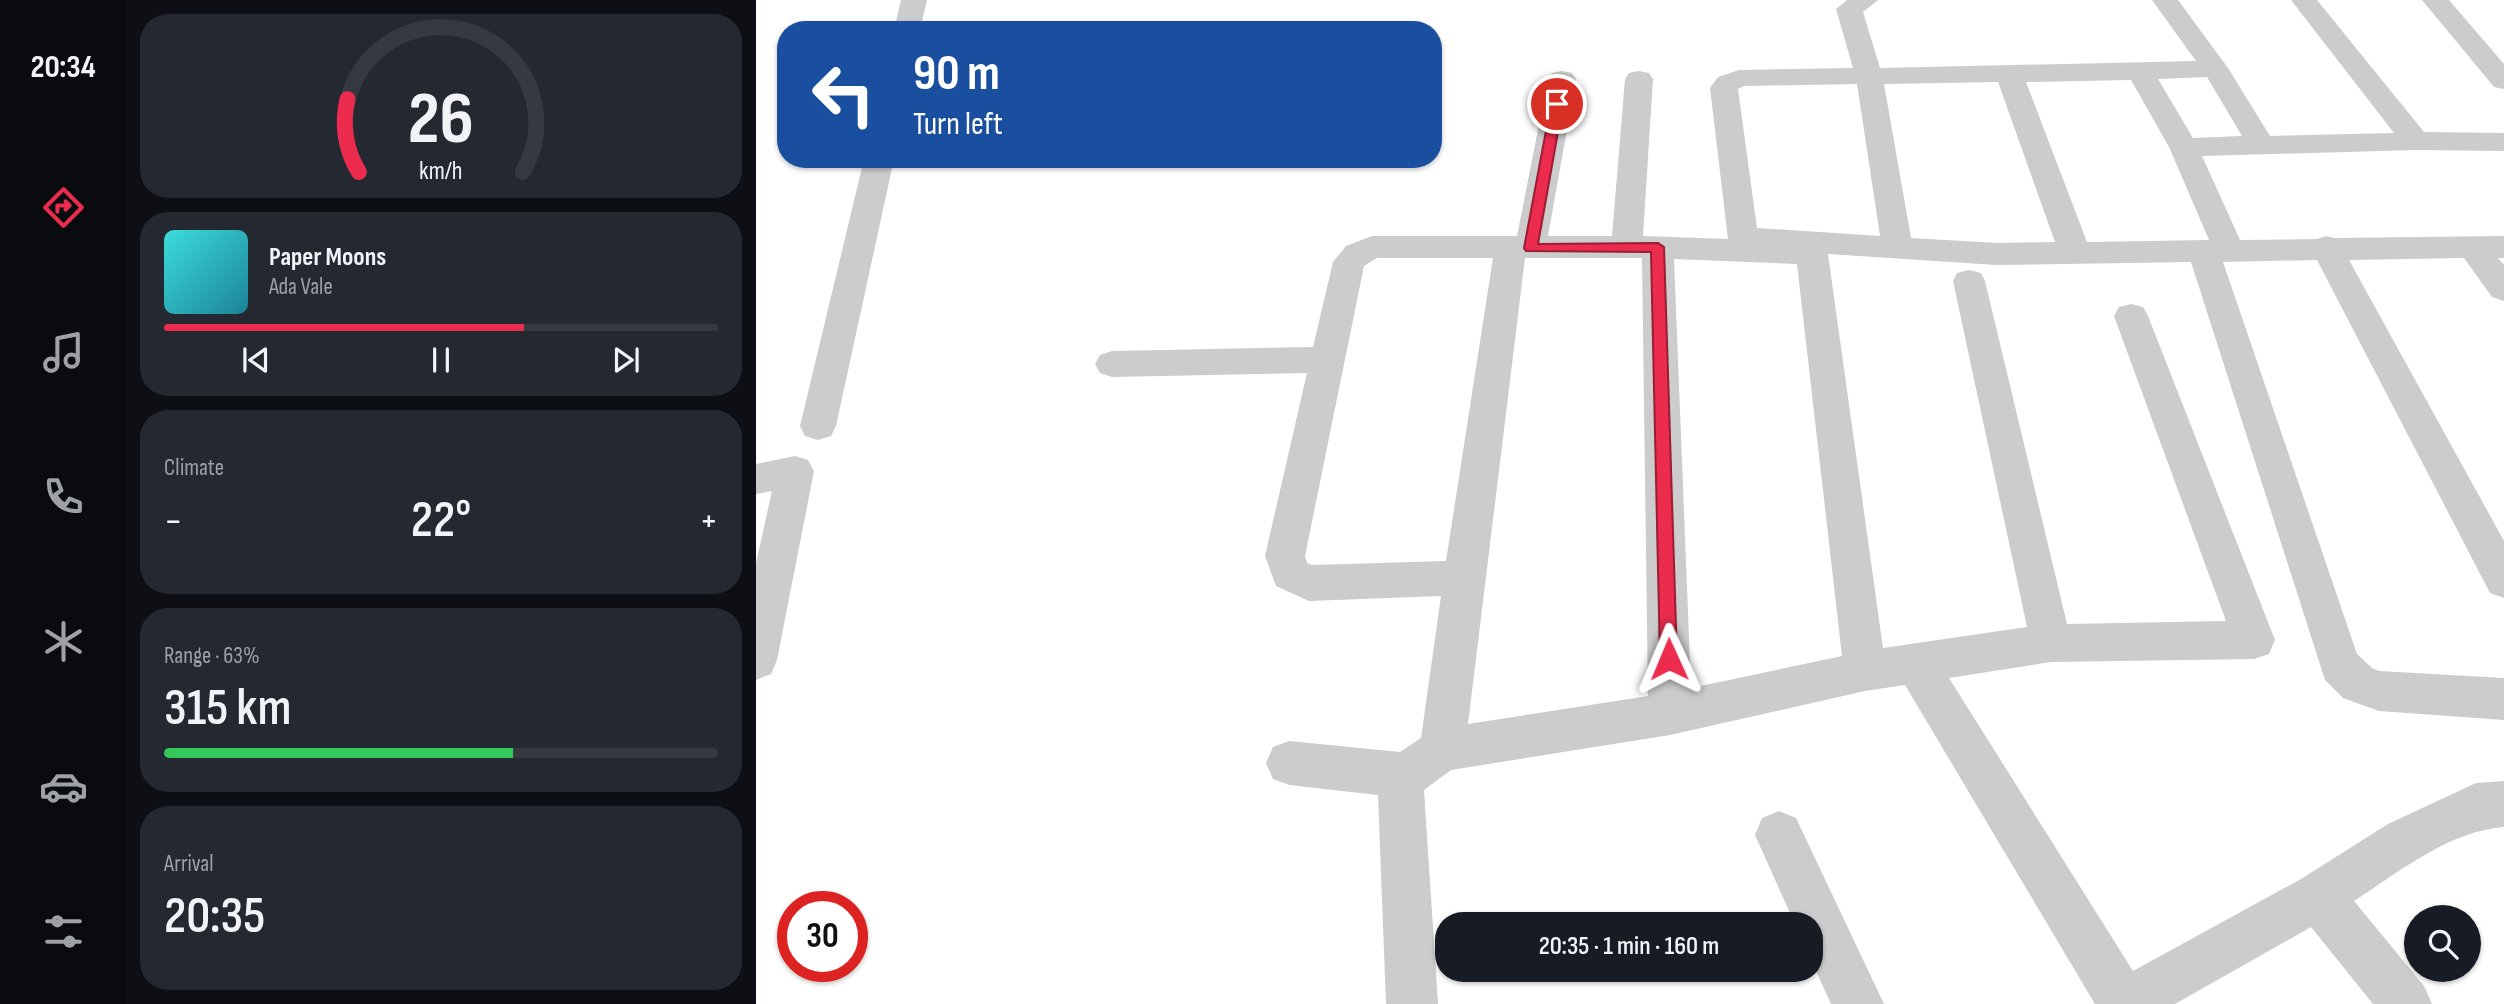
<!DOCTYPE html>
<meta charset="utf-8">
<style>
:root{--surface:#171b24;--page:#242831;--text:#f1f3f6;--muted:#9ea1a6;--line:#363941;--accent:#ec2c4e}
body{margin:0;font-family:"Sofia Sans Condensed",sans-serif;background:var(--page);color:var(--text);height:100vh;display:flex;flex-direction:column;font-size:26px;white-space:nowrap}
*{box-sizing:border-box;margin:0}
p{font-size:23px;color:var(--muted)}
.icon{flex:none;width:38px;height:38px;fill:none;stroke:currentColor;stroke-width:2;stroke-linecap:round;stroke-linejoin:round}
.map{position:relative;flex:1;overflow:hidden}
.details{display:flex;flex-direction:column;gap:14px;padding:14px;background:#0d0f14;width:630px}
.details>*{flex:none}
.guide{position:absolute;left:21px;top:21px;width:665px;height:147px;border-radius:28px;box-shadow:0 2px 5px #0004;background:#1a4fa0;color:#fff;overflow:hidden}
.controls{position:absolute;left:1648px;top:905px;display:grid;gap:14px}
.controls a{display:grid;place-items:center;width:77px;height:77px;border-radius:50%;background:var(--surface);box-shadow:0 2px 5px #0004;font-size:35px}
.speed{position:absolute;left:21px;top:891px;display:flex;gap:14px;font-size:35px;font-weight:700;text-align:center}
.speed>*{display:grid;place-content:center;width:91px;height:91px;border-radius:50%;background:var(--surface);box-shadow:0 2px 5px #0004;line-height:1}
.speed .limit{border:10px solid #d22;background:#fff;color:#111}
.pin{position:absolute;display:grid;place-items:center;width:60px;height:60px;color:#fff;margin:-30px;border:4px solid #fff;border-radius:50%;box-shadow:0 2px 7px #0007}
.me{position:absolute;width:77px;margin:-38px;rotate:359deg;stroke-linejoin:round;filter:drop-shadow(0 0 5px #0008)}
.turn{display:flex;align-items:center;gap:24px;height:147px;padding:0 21px;font-size:32px}
.turn .icon{width:91px;height:91px;stroke-width:2.5}
.turn b{display:block;font-size:49px;line-height:60px}
.big{font-size:52px;font-weight:600;line-height:1.1}
.details .card{flex:1;display:flex;flex-direction:column;justify-content:center;gap:10px;min-width:0;padding:0 24px;border-radius:28px;background:var(--page)}
.details .dial{align-items:center;gap:0}
.dial svg{height:182px;overflow:visible;fill:none;stroke:var(--line);stroke-width:7;stroke-linecap:round;text-anchor:middle}
.dial text{fill:var(--text);stroke:none}
.song{display:flex;align-items:center;gap:21px}
.cover{width:84px;height:84px;border-radius:10px;background:linear-gradient(135deg,hsl(180 70% 55%),hsl(190 70% 35%))}
.played{height:7px;border-radius:4px;background:linear-gradient(90deg,var(--accent) 65%,var(--line) 65%)}
.keys{display:flex;justify-content:space-around;direction:ltr}
.heat{display:flex;justify-content:space-between;align-items:center;font-size:38px;direction:ltr}
.charge{height:10px;border-radius:5px;background:linear-gradient(90deg,#34c759 63%,var(--line) 0)}
.trip{position:absolute;left:679px;top:912px;width:388px;height:70px;border-radius:28px;background:var(--surface);box-shadow:0 2px 5px #0004;font-weight:600;line-height:70px;text-align:center}
main{display:flex;flex:1;min-height:0}
.dock{display:flex;flex-direction:column;width:126px;justify-content:space-around;align-items:center;background:#090b0e;color:var(--muted)}
.dock .icon{width:49px;height:49px}
.dock .active{color:var(--accent)}
.dock b{font-size:32px;color:var(--text)}
.map>svg:first-child{display:block}
</style>
<main>
<nav class="dock">
<b>20:34</b>
<svg class="icon active" aria-label="directions" viewBox="0 0 24 24"><path d="M12 3l9 9-9 9-9-9zM9 14v-3h6M13 9l2 2-2 2"/></svg>
<svg class="icon" aria-label="music" viewBox="0 0 24 24"><path d="M9 18V5l10-2v13"/><circle cx="6" cy="18" r="3"/><circle cx="16" cy="16" r="3"/></svg>
<svg class="icon" aria-label="phone" viewBox="0 0 24 24"><path d="M5 4h4l2 5-3 2q2 4 5 5l2-3 5 2v4C11 20 4 13 5 4z"/></svg>
<svg class="icon" aria-label="climate" viewBox="0 0 24 24"><path d="M12 3v18M4 7l16 10M4 17L20 7"/></svg>
<svg class="icon" aria-label="car" viewBox="0 0 24 24"><path d="M5 17H2v-5l4-1 3-4h7l3 4 3 1v5h-3M9 17h6M6 11h13"/><circle cx="7" cy="17" r="2"/><circle cx="17" cy="17" r="2"/></svg>
<svg class="icon" aria-label="filters" viewBox="0 0 24 24"><path d="M4 7h16M4 17h16"/><circle cx="9" cy="7" r="2"/><circle cx="15" cy="17" r="2"/></svg>
</nav>
<section class="details">
<div class="card dial"><svg viewBox="0 0 100 80">
<path d="M14 69A42 42 0 1 1 86 69"/>
<path d="M14 69A42 42 0 0 1 9 37" stroke="#ec2c4e"/>
<text x="50" y="56" font-size="32" font-weight="700">26</text>
<text x="50" y="72" font-size="11">km/h</text>
</svg></div>
<div class="card">
<div class="song"><i class="cover"></i><div><b>Paper Moons</b><p>Ada Vale</p></div></div>
<div class="played"></div>
<div class="keys"><svg class="icon" aria-label="previous" viewBox="0 0 24 24"><path d="M18 5L8 12l10 7zM5 5v14"/></svg><svg class="icon" aria-label="pause" viewBox="0 0 24 24"><path d="M8 5v14M16 5v14"/></svg><svg class="icon" aria-label="next" viewBox="0 0 24 24"><path d="M6 5l10 7-10 7zM19 5v14"/></svg></div>
</div>
<div class="card"><p>Climate</p>
<div class="heat"><a>−</a><b class="big">22°</b><a>+</a></div>
</div>
<div class="card"><p>Range · 63%</p><b class="big">315 km</b><div class="charge"></div></div>
<div class="card"><p>Arrival</p><b class="big">20:35</b></div>
</section>
<div class="map">
<svg width="1748" height="1004" viewBox="0 0 1748 1004">
<rect width="100%" height="100%" fill="#fff"/>
<g fill="none" stroke-linecap="round" stroke-linejoin="round">
<!-- minor -->
<path fill="#ccc" fill-rule="evenodd" d="M145 0H171L164 30H138Z
M1091 0H1122L1107 12 1124 68 1440 61 1396 0H1422L1472 68 1514 136 1638 133 1535 0H1561L1668 132 1748 133V151L1660 150 1446 156 1484 240 1561 239 1570 236 1578 238 1748 236V258H1742L1748 265V301L1736 297 1708 258 1593 260 1748 541V598L1734 593 1561 260 1467 262 1601 654 1616 668 1623 671 1748 678V720L1623 711 1587 698 1569 680 1435 262 1241 265 1072 254 1127 648 1271 627 1197 281 1201 273 1213 270 1225 273 1229 281 1311 624 1470 621 1358 316 1363 307 1375 304 1387 307 1392 316 1519 640 1513 654 1498 659 1295 662 1193 678 1377 971 1545 879 1632 824 1720 783 1748 781V827C1693 831 1643 872 1598 901L1668 986 1676 1004H1617L1555 927 1419 1004H1339L1149 685 1109 691 914 735 695 770 668 790 682 1004H630L622 795 533 785 517 779 510 763 517 747 533 741 644 752 665 738 685 596 553 601 520 586 509 556 551 373 356 377 344 373 339 364 344 355 356 351 557 347 577 262 590 246 616 236H761L792 79 796 73 806 71 816 73 820 79 792 236H856L869 79 873 73 883 71 893 73 897 79 887 236 972 239 954 88 962 77 983 70 1097 68 1080 9ZM1451 77 1486 136 1437 138 1402 79ZM1375 80 1413 147 1453 240 1331 242 1270 82ZM1242 82 1299 242 1241 243 1155 238 1128 84ZM1101 84 1124 236 1001 228 982 89 988 86ZM621 258H737L690 561 556 565 551 563 549 556 608 266ZM769 258H886L892 696 712 724ZM918 259 1041 264 1086 656 935 688Z
M1666 0H1693L1748 64V89L1738 87Z
M108 159H138L80 426 75 436 62 440 49 436 44 426Z
M39 456 52 460 58 471 21 660 15 674 0 680V563L16 491 0 494V464Z
M1023 811 1040 818 1128 1004H1075L1055 960V924H1039L999 835 1006 818Z"/>
</g>
<!-- route -->
<path fill="#ec2c4e" stroke="#991d33" stroke-width="2" d="M801 100 807 104 782 244 902 243 908 247 921 659 919 665 913 668 906 665 904 659 895 252 770 251 768 248 795 104Z"/>
</svg>
<div class="controls">
<a><svg class="icon" aria-label="search" viewBox="0 0 24 24"><circle cx="10" cy="10" r="6"/><path d="M15 15l6 6"/></svg></a>
</div>
<div class="speed"><div class="limit">30</div></div>
<div class="pin" style="left:801px;top:104px;background:#d93025"><svg class="icon" aria-label="arrive" viewBox="0 0 24 24"><path d="M6 21V4h12l-3 4 3 4H6"/></svg></div>
<svg class="me" style="left:913px;top:659px" viewBox="-20 -20 40 40"><path d="M0-17L14 15 0 8-14 15z" fill="#ec2c4e" stroke="#fff" stroke-width="4"/></svg>
<div class="trip">20:35 · 1 min · 160 m</div>
<div class="guide">
<div class="turn"><svg class="icon" aria-label="left" viewBox="0 0 24 24"><path d="M17 20v-9H6M10 6l-5 5 5 5"/></svg><div><b>90 m</b>Turn left</div></div>
</div>
</div>
</main>
